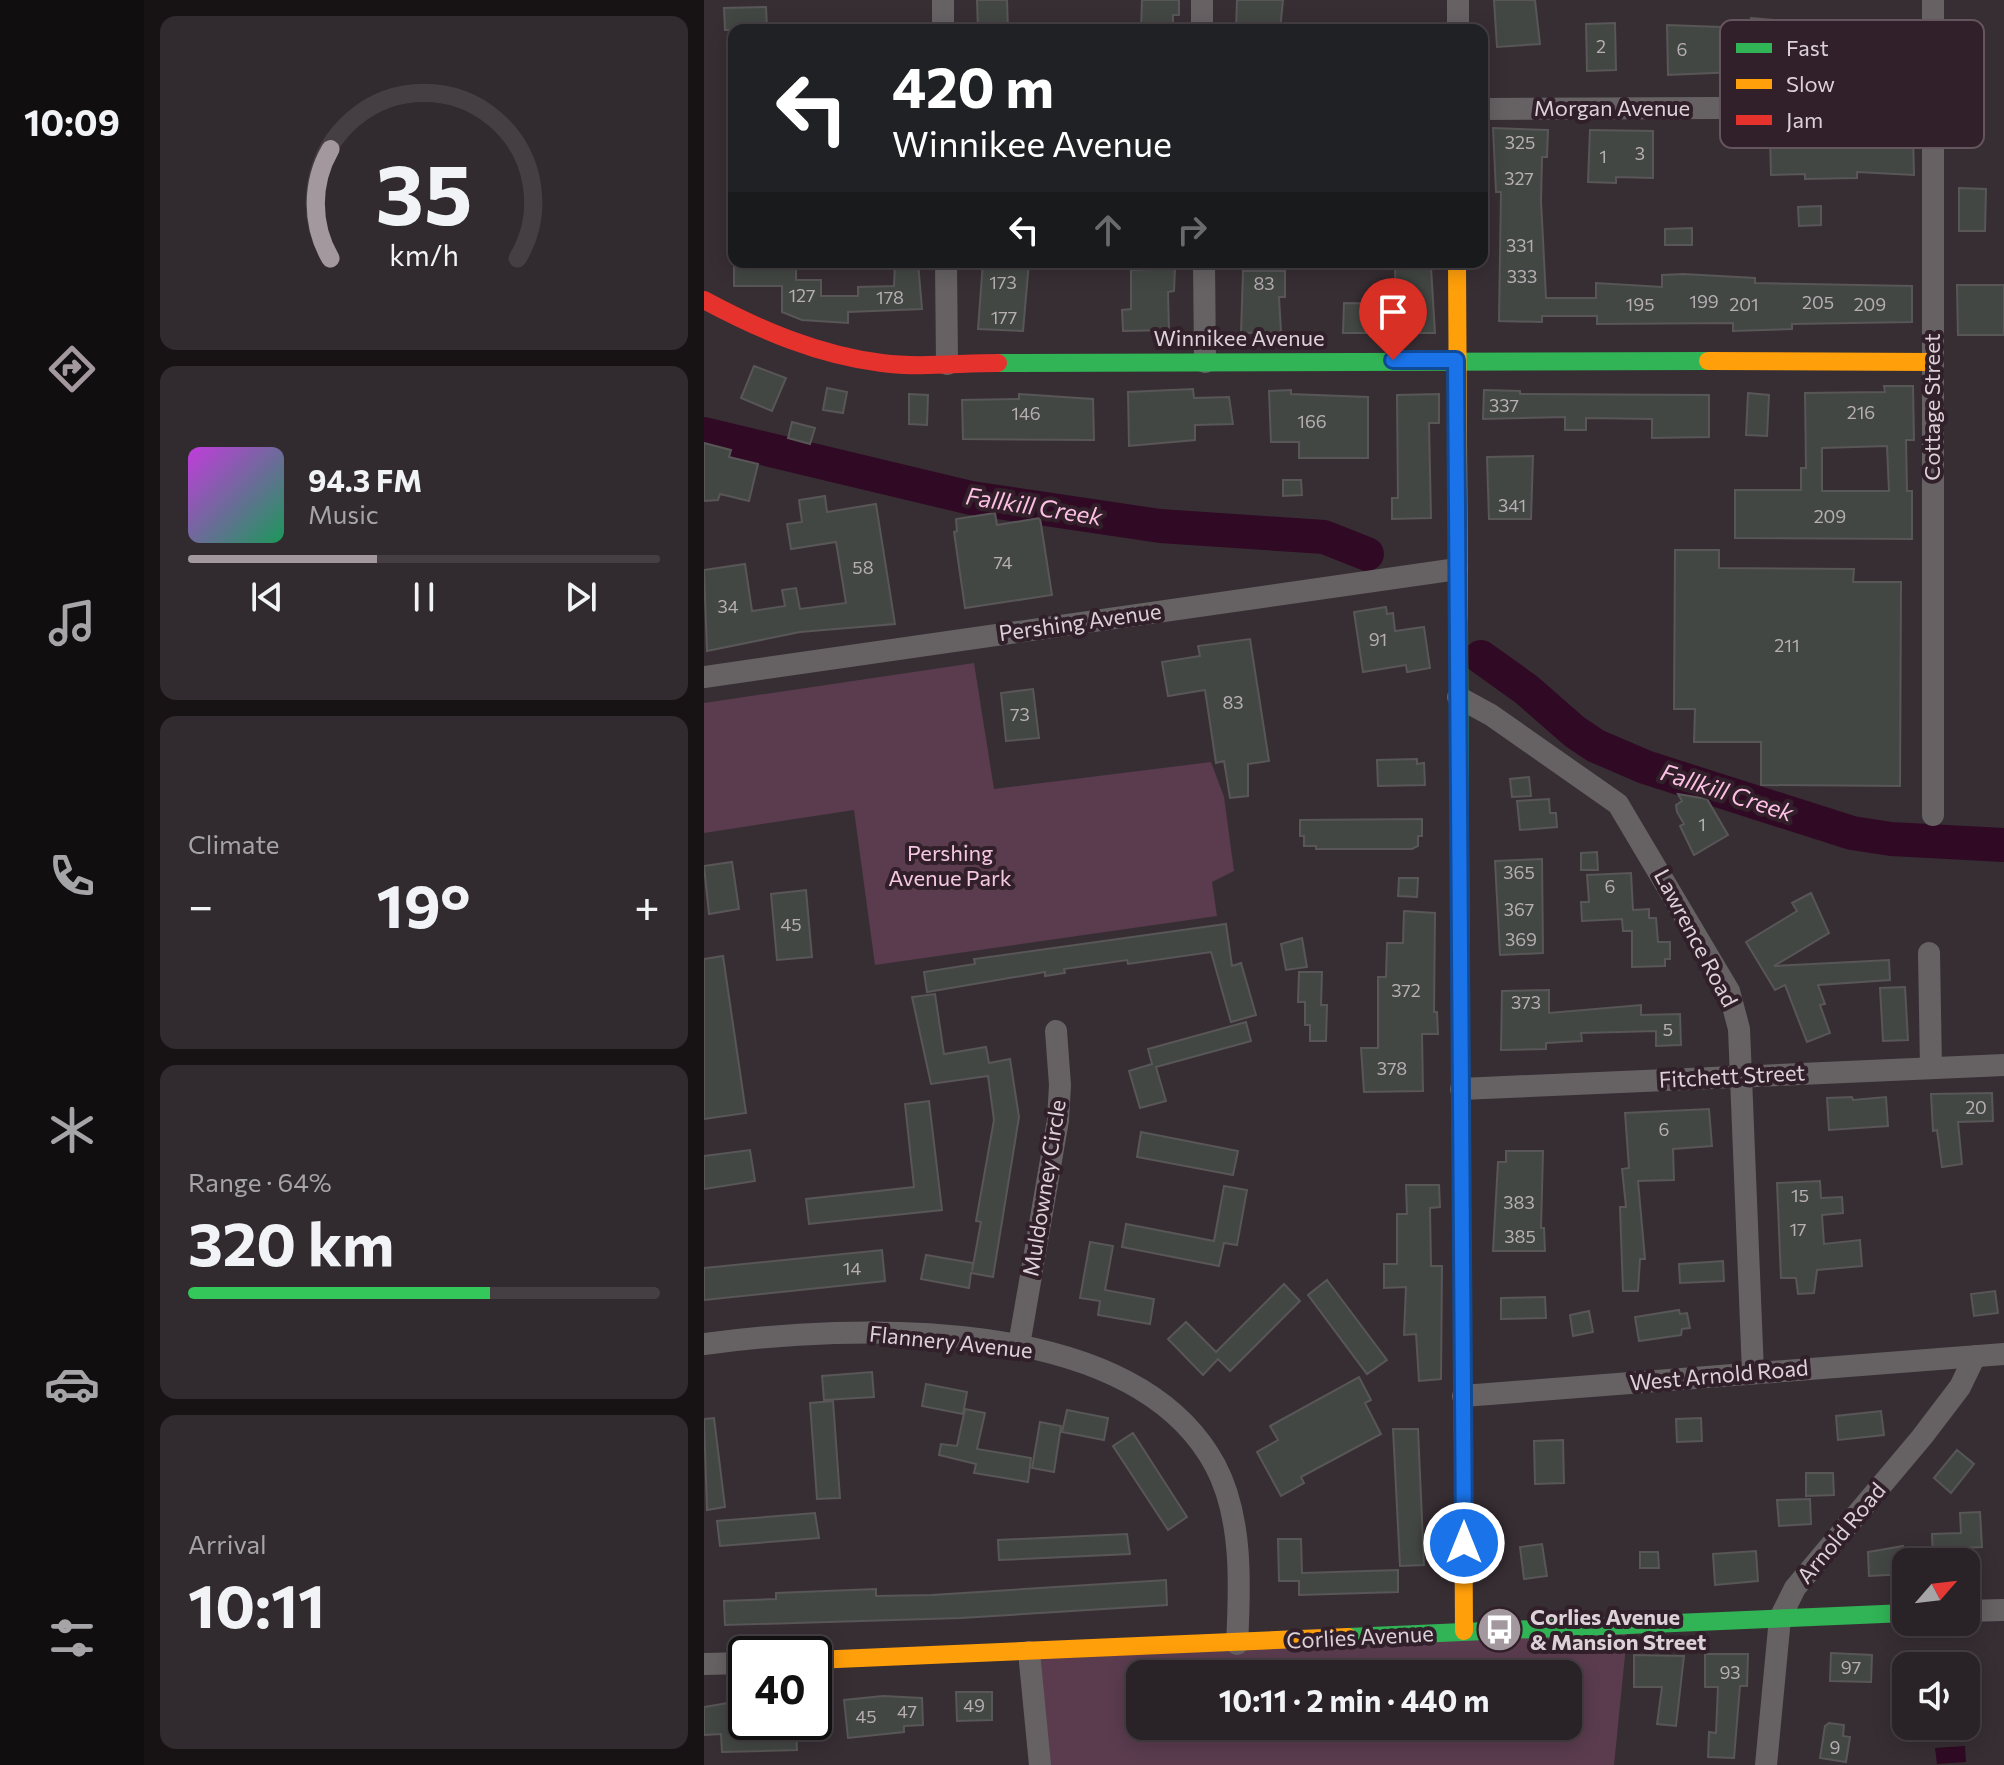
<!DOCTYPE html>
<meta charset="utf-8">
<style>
:root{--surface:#292226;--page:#312a2e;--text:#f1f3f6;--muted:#a5a4a7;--line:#453f43;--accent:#a3989e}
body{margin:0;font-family:Commissioner,sans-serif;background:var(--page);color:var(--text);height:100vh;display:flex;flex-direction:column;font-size:30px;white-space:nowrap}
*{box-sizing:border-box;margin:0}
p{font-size:26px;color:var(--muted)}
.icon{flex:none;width:44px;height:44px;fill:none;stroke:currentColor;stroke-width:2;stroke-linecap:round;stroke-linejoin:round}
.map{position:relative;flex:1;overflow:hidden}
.side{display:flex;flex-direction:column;gap:16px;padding:16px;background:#171315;width:560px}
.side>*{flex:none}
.hud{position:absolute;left:24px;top:24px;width:760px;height:244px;border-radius:16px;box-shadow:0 4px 20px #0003,0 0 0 2px var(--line);background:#202124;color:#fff;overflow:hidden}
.needle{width:52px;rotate:62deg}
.tools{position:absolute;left:1188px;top:1548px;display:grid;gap:16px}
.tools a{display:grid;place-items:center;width:88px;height:88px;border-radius:16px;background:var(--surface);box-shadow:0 4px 20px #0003,0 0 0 2px var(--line);font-size:40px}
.speed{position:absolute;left:24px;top:1636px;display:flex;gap:16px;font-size:40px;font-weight:700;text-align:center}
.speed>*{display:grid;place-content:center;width:104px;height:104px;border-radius:50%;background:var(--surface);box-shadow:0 4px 20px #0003,0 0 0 2px var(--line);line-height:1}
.speed .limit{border:4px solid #111;border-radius:12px;background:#fff;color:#111}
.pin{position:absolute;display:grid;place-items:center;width:68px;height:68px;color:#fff;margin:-82px -34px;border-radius:50% 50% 50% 0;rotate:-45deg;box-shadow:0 0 8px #0007}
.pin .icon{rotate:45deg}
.me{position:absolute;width:88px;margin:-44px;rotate:0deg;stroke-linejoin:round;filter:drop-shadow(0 0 6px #0008)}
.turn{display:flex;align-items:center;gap:28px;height:168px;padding:0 32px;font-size:36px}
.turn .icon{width:104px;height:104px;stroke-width:2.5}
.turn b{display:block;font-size:56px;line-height:68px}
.lanes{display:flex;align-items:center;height:76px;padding:0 32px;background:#0003;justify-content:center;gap:40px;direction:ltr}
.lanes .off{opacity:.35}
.big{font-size:60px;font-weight:700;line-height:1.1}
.side .widget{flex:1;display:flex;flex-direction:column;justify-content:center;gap:12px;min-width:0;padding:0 28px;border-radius:16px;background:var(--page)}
.side .dial{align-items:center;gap:0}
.dial svg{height:208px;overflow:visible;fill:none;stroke:var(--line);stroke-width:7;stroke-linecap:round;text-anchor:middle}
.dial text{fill:var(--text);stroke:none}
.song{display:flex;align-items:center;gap:24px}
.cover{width:96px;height:96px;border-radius:12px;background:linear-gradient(135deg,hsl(290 70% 55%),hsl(150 70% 35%))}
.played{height:8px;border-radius:4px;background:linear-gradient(90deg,var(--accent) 40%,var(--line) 40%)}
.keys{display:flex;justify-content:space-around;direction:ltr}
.heat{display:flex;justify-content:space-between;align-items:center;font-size:44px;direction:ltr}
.charge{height:12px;border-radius:6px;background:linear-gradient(90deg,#34c759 64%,var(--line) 0)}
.trip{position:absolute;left:422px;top:1660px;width:456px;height:80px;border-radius:16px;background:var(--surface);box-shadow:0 4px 20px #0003,0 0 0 2px var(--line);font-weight:700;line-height:80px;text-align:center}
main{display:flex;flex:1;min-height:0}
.dock{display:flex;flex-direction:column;width:144px;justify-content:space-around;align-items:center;background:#100e0f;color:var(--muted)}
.dock .icon{width:56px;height:56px}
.dock .active{color:var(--accent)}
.dock b{font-size:36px;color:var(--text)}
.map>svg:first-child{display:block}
</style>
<main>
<nav class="dock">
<b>10:09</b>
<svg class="icon active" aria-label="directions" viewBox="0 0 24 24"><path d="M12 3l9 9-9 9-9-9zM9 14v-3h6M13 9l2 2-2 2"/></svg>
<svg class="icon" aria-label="music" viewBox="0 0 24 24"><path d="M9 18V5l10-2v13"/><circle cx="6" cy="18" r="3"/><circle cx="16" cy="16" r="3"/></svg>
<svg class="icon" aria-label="phone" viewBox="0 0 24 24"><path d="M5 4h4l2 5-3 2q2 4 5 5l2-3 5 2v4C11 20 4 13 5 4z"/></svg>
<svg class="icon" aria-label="climate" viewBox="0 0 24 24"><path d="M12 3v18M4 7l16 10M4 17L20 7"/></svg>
<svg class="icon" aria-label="car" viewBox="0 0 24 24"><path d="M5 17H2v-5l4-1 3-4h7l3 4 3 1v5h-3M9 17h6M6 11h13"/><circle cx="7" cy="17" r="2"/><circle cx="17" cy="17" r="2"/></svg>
<svg class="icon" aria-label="filters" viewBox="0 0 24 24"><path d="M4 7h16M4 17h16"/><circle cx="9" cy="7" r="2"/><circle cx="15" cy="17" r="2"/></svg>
</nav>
<section class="side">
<div class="widget dial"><svg viewBox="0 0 100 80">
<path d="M14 69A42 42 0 1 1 86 69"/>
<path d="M14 69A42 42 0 0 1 14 27" stroke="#a3989e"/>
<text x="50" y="56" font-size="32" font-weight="700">35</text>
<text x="50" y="72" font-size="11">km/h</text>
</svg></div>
<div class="widget">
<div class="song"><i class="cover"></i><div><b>94.3 FM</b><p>Music</p></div></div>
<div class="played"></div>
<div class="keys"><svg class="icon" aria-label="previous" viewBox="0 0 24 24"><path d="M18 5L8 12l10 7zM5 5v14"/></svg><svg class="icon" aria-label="pause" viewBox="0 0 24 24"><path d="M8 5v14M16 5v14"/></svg><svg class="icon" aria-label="next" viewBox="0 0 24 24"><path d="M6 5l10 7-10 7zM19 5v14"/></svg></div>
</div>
<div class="widget"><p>Climate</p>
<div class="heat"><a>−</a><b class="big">19°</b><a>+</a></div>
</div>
<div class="widget"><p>Range · 64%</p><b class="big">320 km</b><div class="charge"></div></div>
<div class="widget"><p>Arrival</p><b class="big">10:11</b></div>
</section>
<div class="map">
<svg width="1300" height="1765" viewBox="0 0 1300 1765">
<rect width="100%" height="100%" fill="#372e33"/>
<!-- green -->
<path fill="#5a3c4e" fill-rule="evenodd" d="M270 663 290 789 507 762 520 797 530 871 508 882 513 916 171 965 150 810 0 833V703Z
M924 1625 910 1765H336L325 1652ZM436 1674H864V1726H436Z"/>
<!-- water -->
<path fill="#300a24" d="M1261 1746 1262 1762 1233 1764 1231 1748Z"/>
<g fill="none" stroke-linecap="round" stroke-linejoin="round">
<!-- river -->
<path stroke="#300a24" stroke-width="34" d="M0 434 267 498 456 526 620 537 663 554
M777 657 823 690 871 732 892 746 941 767 1148 833 1187 839 1300 845"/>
</g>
<!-- building -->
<path fill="#434744" stroke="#585657" stroke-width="2" fill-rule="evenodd" d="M273 0H303L304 30H274Z
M438 0H475V15H469V30H437Z
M533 0H579L576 30H532Z
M790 0H831L836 44 793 47Z
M62 7 63 29 21 30 20 8Z
M1047 18 1069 20 1068 25 1104 24 1106 75 1079 76V73L1032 69V72L964 75 963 25 1046 28Z
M911 23 912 70 883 71 882 24Z
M789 128 844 130 843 157H838L837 201 842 298H892V283L958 287V275L979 274 1051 278V283L1208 286V322L1088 324V329L1029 331V323L893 324V316H838V322L795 321 797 192H792Z
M886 130 949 131V178L912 177V183L884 182Z
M1111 130 1153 132V136L1209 135 1210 175 1153 172V178L1101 179V174L1067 175 1066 137 1104 136Z
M1255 188 1282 189 1281 231H1255Z
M1117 206V225L1095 226 1094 207Z
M988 228V245H961V229Z
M279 262H325L319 331 274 329Z
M30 263H92V280H117V296H154V287L190 286 191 263H214L218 309 144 312V323L98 320 78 312V286H30Z
M727 267 731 333H639L640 303 692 304 691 268Z
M471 268 470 291 464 292 465 330 419 331 418 310 427 309V270Z
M539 271H581V297H575L577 332 537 333Z
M1253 285H1300V335H1254Z
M50 366 82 378 68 411 37 398Z
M1180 386H1209L1210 440H1202L1203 491H1208V539L1031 538V490H1097V468H1102L1101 393 1181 392ZM1183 446 1185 491H1118V448Z
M123 388 143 392 139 413 119 410Z
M489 389 490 398 525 397 529 424 491 425V440L425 446 424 392Z
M587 390V394L664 397V458H595V442H567L565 391Z
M780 390 816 391V394L1005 395V437L948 438V419L882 418V430H861V417L779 419Z
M1044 393 1065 395 1063 436 1042 435Z
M205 394 224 395 223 425 205 424Z
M315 394 389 399 390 440 259 439 258 400 315 399Z
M735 394V423H725L727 518 688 519V498H694L693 395Z
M88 422 111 428 106 444 84 438Z
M0 443 27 450 25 457 54 464 45 501 16 494 14 500 0 501Z
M829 456 827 519H785L783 457Z
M579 480H597L598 495 579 496Z
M121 496 123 512 172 504 191 624 96 632 3 651 0 570 41 564 48 611 81 606 78 590 92 588 96 609 142 603 132 542 87 549 83 524 98 522 95 500Z
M291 513 293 525 336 518 348 595 261 608 250 532 253 531 252 519Z
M971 550H1015V568L1150 569 1149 582H1197L1196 786 1057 785V742H990L991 709H970Z
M682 607 683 614 689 613 691 631 720 627 726 668 703 672 702 665 659 672 650 612Z
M546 639 565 761 544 764V796L526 798 520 761 512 763 501 690 464 696 458 662 496 656 494 646Z
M329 689 335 738 302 741 297 693Z
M713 759V764L720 763 721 785 674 786 673 760Z
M825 777 827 796 808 797 806 779Z
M974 794 1003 799 1024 835 990 855 976 826 980 824 973 812 972 805 978 801Z
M845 799 846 813H852L853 827 816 830 813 801Z
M718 819V836H714V846L708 849H612V846H600V836H596V820Z
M893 852 894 870H877V853Z
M838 859 839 953 796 955 791 861Z
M28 862 35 909 5 914 0 866Z
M927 873 929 910 945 909V918H952L954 942H966V959H961V966L928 967V931H919L918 919 878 921 877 902H885L883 875Z
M695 878H714L713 897 694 896Z
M102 890 108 957 73 960 67 894Z
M1107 893 1125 933 1070 966 1185 960 1186 980 1114 985 1121 1004 1116 1005 1126 1033 1103 1042 1081 985 1071 990 1042 942 1093 911 1088 903Z
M700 911 731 913 730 1012H733L734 1034H718L719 1091 660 1092 657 1048H674V977H682L683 943H699Z
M522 924 528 966 537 963 552 1015 527 1022 507 952 424 964 423 960 360 969 361 973 341 976V972L223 992 220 972 271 964 270 959Z
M598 938 603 967 582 970 577 944Z
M19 956 42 1113 0 1119V959Z
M595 972H618L617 1005H623L622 1041H606V1025H601V1002H594Z
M1201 987 1204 1040 1179 1041 1176 988Z
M845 990V1013L937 1005V1015L976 1014 977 1045 952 1046V1031L877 1033 878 1041 842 1043V1049L797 1050 798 991Z
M231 994 240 1054 282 1047 285 1063 306 1059 315 1117 289 1277 267 1273 265 1288 217 1279 222 1255 269 1263 268 1271 277 1222 272 1221 290 1120 284 1076 227 1084 208 997Z
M542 1022 547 1041 452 1067 462 1101 436 1108 425 1071 448 1064 444 1049Z
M1288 1093 1289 1121 1254 1122 1258 1164 1238 1167 1233 1130 1229 1131 1227 1094Z
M1148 1097 1149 1100 1182 1097 1184 1126 1125 1130 1123 1098Z
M225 1101 238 1210 105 1224 102 1199 210 1187 201 1104Z
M1005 1109 1008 1146 969 1149 970 1180 934 1181 941 1259H936L934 1291H919L916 1207H922L918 1169 925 1168 921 1113Z
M437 1132 534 1151 529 1175 433 1157Z
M46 1150 51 1181 0 1189V1156Z
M802 1151H839L837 1228H840L841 1251H789L794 1162H802Z
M1116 1181 1117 1198 1138 1197 1139 1213 1118 1215 1120 1244 1156 1240 1158 1266 1113 1270 1110 1293 1094 1294 1092 1278H1077L1073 1183Z
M702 1185H735L736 1207 726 1208 727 1266H738L737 1379 715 1381 712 1334 700 1335 702 1287 680 1288V1264H693V1214H703Z
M520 1186 543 1190 533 1245 520 1243 515 1266 418 1247 422 1224 510 1241Z
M386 1242 409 1246 401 1290 450 1299 446 1324 394 1315 396 1301 376 1298Z
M178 1250 181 1281 0 1300V1268Z
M1019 1261 1020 1281 976 1283 975 1264Z
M623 1280 683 1360 663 1374 604 1295Z
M580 1284 596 1301 526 1371 514 1359 499 1375 464 1339 482 1322 512 1352Z
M1291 1291 1294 1313 1270 1316 1267 1294Z
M841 1297 842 1318 797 1319V1298Z
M975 1310 976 1314 983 1313 986 1328 978 1329 977 1335 935 1341 931 1317Z
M885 1311 889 1332 869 1336 866 1315Z
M168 1372 170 1397 120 1400 118 1376Z
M655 1377 667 1400 661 1403 677 1434 597 1477 600 1483 577 1496 553 1452 574 1440 566 1426Z
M222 1384 263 1392 259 1414 218 1406Z
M129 1401 136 1498 113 1499 106 1403Z
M261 1409 281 1413 273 1449 327 1458 324 1482 270 1473 272 1464 235 1455 237 1444 253 1446Z
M363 1410 404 1418 400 1440 358 1432Z
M1177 1411 1180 1435 1134 1440 1132 1416Z
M10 1418 21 1507 3 1510 0 1419Z
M997 1418 998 1441 973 1442 972 1419Z
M336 1422 357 1426 350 1472 328 1468Z
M689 1429H714L720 1565 696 1566Z
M429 1433 483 1517 464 1530 409 1446Z
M859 1440 860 1483 831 1484 830 1441Z
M1253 1450 1270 1464 1247 1493 1230 1478Z
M1102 1473H1129L1130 1495 1102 1496Z
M1106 1499 1107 1524 1075 1526 1073 1500Z
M1276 1512 1278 1547 1256 1548 1257 1562H1229L1228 1534 1257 1533 1256 1513Z
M111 1513 115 1538 16 1546 13 1521Z
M423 1534 426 1554 295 1560 294 1540Z
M574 1539H597L598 1573 694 1570V1592L595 1595V1581H575Z
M838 1544 843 1576 820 1579 816 1547Z
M1199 1546 1202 1574 1165 1576 1164 1552Z
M1052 1551 1054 1581 1011 1585 1009 1554Z
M936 1552H954L955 1568H936Z
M462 1580 463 1605 257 1618 21 1625 20 1601 72 1599V1593L172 1589V1596L228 1595Z
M1127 1653 1168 1655 1167 1682 1126 1681Z
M1001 1654H1044L1043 1686H1036L1030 1758 1004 1757 1005 1732 1012 1733 1014 1687H1001Z
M930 1655 980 1656 972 1726 953 1724 958 1687H930Z
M252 1692H288V1720L253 1721Z
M179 1696 218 1698 219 1725 200 1726V1732L144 1738 140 1700Z
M42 1700V1722L92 1725 93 1750 18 1752 17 1734 0 1735V1707Z
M1125 1723 1140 1725 1139 1736 1146 1737 1142 1762 1116 1758 1121 1726Z"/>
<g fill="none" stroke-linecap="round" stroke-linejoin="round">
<!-- street -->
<path stroke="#666264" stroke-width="22" d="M239 0V30
M498 0V30
M754 0V30
M1229 0V815
M778 109 1229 107
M242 262 243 364
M500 262 501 362
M0 677 753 569
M754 697 787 715 914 804 1025 991 1035 1029 1049 1372
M1225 953 1227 1068
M757 1089 1300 1065
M0 1344C148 1324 428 1312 511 1465 539 1517 536 1587 533 1644
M315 1345 354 1120 356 1085 352 1031
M759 1396 1300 1354
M1262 1611 1300 1610
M325 1652 336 1765
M0 1664 42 1663
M1062 1765 1076 1618 1091 1588 1218 1437 1256 1387 1271 1356"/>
<!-- fast -->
<path stroke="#30b455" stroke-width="18" d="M294 363 1004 361
M755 617 758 1274
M644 1637 1202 1613"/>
<!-- slow -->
<path stroke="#ff9f0a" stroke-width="18" d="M753 262 755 617
M1004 361 1228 362
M758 1274 760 1631
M110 1660 644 1637"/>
<!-- jam -->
<path stroke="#e5322d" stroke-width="18" d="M0 300C56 330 114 355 178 363 215 368 256 363 294 363"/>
</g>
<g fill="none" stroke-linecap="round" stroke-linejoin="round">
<defs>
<path id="route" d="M689 360H752L760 1543"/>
</defs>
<!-- route casing -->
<use href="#route" stroke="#114b97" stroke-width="20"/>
<!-- route -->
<use href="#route" stroke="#1a73e8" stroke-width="14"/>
</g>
<!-- icons -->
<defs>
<symbol id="bus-disc" viewBox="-11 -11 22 22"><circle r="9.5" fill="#a3989e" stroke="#31202a"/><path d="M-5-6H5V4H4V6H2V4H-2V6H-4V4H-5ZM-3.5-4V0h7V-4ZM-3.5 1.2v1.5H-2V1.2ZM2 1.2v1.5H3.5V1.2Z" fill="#fff"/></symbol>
</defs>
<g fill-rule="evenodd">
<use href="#bus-disc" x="770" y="1604" width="51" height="51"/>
</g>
<g text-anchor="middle" stroke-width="8" stroke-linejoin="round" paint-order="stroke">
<!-- number labels -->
<g font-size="18" fill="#b6aeb3">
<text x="897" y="53">2</text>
<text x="978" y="56">6</text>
<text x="816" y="149">325</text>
<text x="936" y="160">3</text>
<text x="899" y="163">1</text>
<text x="815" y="185">327</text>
<text x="816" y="252">331</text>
<text x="818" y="283">333</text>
<text x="299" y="289">173</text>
<text x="560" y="290">83</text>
<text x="98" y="302">127</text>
<text x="186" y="304">178</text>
<text x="1000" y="308">199</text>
<text x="1114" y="309">205</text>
<text x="936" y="311">195</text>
<text x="1040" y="311">201</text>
<text x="1166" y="311">209</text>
<text x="300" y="324">177</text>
<text x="800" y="412">337</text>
<text x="1157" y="419">216</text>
<text x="322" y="420">146</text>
<text x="608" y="428">166</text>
<text x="808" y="512">341</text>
<text x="1126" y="523">209</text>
<text x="299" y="569">74</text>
<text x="159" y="574">58</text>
<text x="24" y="613">34</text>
<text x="674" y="646">91</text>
<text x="1083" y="652">211</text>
<text x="529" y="709">83</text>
<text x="316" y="721">73</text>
<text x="998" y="831">1</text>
<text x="815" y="879">365</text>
<text x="906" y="893">6</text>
<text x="815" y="916">367</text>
<text x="87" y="931">45</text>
<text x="817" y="946">369</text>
<text x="702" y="997">372</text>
<text x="822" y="1009">373</text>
<text x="964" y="1036">5</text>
<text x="688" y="1075">378</text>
<text x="1272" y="1114">20</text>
<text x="960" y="1136">6</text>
<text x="1096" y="1202">15</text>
<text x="815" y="1209">383</text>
<text x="1094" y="1236">17</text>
<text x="816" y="1243">385</text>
<text x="148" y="1275">14</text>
<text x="1147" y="1674">97</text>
<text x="1026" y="1679">93</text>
<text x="270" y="1712">49</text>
<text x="203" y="1718">47</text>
<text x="162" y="1723">45</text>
<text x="1131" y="1754">9</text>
</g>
<!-- street labels -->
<g font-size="22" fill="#ddd1d8" stroke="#31202a">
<text x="908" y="116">Morgan Avenue</text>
<text x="535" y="346">Winnikee Avenue</text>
<text transform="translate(1228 407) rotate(-90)" y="8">Cottage Street</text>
<text transform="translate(376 622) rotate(-8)" y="8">Pershing Avenue</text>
<text transform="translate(992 938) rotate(62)" y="8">Lawrence Road</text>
<text transform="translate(1028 1076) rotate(-3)" y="8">Fitchett Street</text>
<text transform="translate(340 1188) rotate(-81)" y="8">Muldowney Circle</text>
<text transform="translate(247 1342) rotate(6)" y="8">Flannery Avenue</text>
<text transform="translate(1015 1375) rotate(-5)" y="8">West Arnold Road</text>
<text transform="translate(1137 1533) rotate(-50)" y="8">Arnold Road</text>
<text transform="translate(656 1637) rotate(-3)" y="8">Corlies Avenue</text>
</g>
<!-- park labels -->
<g font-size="22" fill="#f6c7e2" stroke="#31202a">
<text x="246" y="861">Pershing<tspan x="246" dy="25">Avenue Park</tspan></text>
</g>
<!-- poi labels -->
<g font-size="22" font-weight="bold" fill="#ddd1d8" stroke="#31202a" text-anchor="start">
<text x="826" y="1625">Corlies Avenue<tspan x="826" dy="25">&amp; Mansion Street</tspan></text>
</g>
<!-- water labels -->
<g font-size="24" font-style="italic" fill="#fdbfe3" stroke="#31202a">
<text transform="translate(330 507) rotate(9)" y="8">Fallkill Creek</text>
<text transform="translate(1023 793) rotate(18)" y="8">Fallkill Creek</text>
</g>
</g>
<!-- legend -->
<rect x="1016" y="20" width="264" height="128" rx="12" fill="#31202a" stroke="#65555e" stroke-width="2"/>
<rect x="1032" y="43" width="36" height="10" fill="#30b455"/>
<rect x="1032" y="79" width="36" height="10" fill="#ff9f0a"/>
<rect x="1032" y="115" width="36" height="10" fill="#e5322d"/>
<g font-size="22" fill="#ddd1d8">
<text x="1082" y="56">Fast</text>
<text x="1082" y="92">Slow</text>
<text x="1082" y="128">Jam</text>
</g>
</svg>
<div class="tools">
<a><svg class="needle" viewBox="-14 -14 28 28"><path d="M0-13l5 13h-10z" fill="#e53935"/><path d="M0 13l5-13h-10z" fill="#a5a4a7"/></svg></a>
<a><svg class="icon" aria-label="sound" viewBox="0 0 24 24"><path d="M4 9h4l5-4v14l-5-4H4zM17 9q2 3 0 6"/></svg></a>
</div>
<div class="speed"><div class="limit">40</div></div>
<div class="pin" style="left:689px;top:360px;background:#d93025"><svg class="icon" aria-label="arrive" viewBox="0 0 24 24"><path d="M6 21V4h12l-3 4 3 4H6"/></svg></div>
<svg class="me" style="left:760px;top:1543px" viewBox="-20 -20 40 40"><circle r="17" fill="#1a73e8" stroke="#fff" stroke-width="3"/><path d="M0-11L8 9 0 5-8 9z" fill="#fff"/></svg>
<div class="trip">10:11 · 2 min · 440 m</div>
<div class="hud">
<div class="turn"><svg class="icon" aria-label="left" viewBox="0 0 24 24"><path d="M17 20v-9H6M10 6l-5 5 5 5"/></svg><div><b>420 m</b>Winnikee Avenue</div></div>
<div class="lanes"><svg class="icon" aria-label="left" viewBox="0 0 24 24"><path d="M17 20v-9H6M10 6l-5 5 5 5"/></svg><svg class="icon off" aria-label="ahead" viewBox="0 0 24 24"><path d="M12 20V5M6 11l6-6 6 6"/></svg><svg class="icon off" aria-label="right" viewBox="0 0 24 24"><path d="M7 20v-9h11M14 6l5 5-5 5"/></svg></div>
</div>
</div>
</main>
